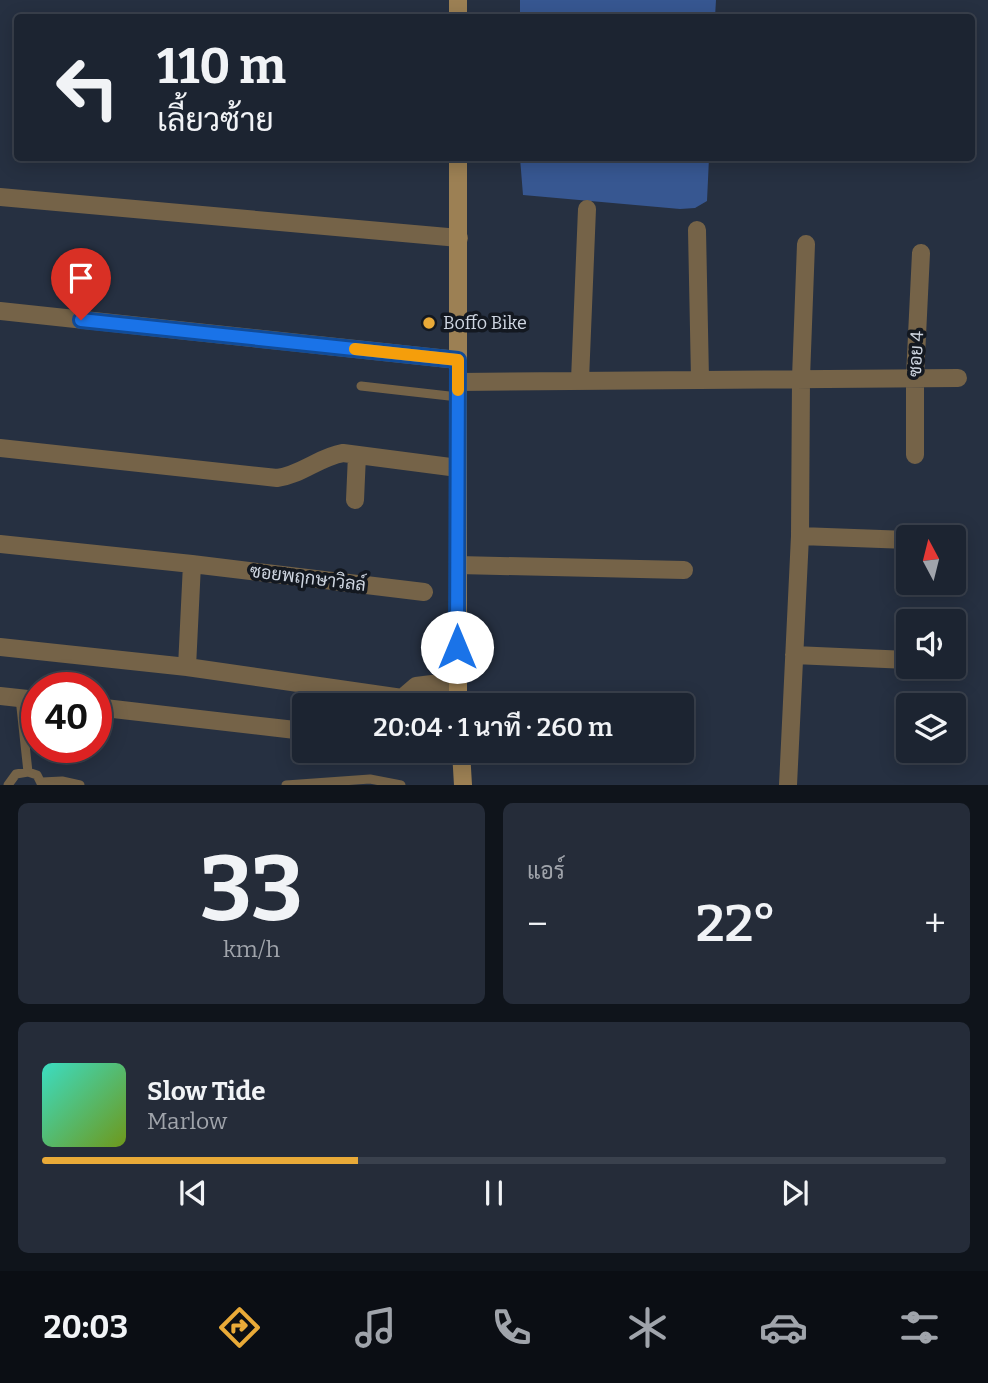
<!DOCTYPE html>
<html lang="th">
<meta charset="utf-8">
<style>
:root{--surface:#1c2431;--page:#252c39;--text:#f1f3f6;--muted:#a0a4ab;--line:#3a414d;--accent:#e9aa38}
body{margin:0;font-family:Bitter,Sarabun,serif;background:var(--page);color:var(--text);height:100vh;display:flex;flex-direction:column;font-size:26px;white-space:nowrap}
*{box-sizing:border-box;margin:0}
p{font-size:23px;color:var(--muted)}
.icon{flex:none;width:38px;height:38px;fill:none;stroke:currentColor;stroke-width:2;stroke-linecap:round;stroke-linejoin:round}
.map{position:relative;height:785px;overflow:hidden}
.panel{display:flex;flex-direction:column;gap:18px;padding:18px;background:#0f141b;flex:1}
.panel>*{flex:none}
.banner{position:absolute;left:14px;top:14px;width:961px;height:147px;border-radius:7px;box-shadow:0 4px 18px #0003,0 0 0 2px var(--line);background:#1c2431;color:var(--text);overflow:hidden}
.needle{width:46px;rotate:353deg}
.fabs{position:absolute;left:896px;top:525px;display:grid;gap:14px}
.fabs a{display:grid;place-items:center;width:70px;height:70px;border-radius:7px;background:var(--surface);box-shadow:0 4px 18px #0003,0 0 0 2px var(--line);font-size:35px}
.speed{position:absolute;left:21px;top:672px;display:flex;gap:14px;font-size:35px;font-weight:700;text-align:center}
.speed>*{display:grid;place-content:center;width:91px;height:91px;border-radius:50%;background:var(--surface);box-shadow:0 4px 18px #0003,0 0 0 2px var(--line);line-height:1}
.speed .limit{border:10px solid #d22;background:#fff;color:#111}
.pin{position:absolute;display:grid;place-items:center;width:60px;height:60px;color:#fff;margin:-72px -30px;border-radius:50% 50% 50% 0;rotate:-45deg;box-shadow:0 0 7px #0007}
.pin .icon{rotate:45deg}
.me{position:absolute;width:77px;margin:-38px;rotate:0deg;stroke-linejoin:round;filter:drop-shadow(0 0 5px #0008)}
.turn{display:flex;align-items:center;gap:24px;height:147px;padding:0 28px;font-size:32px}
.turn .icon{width:91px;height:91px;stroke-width:2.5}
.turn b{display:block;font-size:49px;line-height:60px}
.big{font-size:52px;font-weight:600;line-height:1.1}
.panel .widget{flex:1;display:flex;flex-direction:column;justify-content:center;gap:10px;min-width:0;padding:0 24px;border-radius:10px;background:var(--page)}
.panel .dial{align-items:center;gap:0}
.dial b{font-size:91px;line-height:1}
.song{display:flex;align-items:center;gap:21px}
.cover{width:84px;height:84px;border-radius:10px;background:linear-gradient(135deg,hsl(170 70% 55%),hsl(80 70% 35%))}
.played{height:7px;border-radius:4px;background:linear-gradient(90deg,var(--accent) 35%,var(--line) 35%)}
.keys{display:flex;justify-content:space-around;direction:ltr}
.heat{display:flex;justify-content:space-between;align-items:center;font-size:38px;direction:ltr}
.panel .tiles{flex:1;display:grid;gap:18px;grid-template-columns:1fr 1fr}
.widget:last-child{grid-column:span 2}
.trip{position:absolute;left:292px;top:693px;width:402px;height:70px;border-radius:7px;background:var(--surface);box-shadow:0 4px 18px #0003,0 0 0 2px var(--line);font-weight:600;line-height:70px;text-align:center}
.dock{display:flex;height:112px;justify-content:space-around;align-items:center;background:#0b0e14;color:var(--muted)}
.dock .icon{width:49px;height:49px}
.dock .active{color:var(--accent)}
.dock b{font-size:32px;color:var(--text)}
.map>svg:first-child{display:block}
</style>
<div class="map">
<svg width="988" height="785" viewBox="0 0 988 785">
<rect width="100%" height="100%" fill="#263041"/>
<!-- water -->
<path fill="#375791" d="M520 0H716L715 17H520Z
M520 158H709L707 201 695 208 680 209 523 195Z"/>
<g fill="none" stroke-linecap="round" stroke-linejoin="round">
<!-- lane -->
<path stroke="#756348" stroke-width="9" d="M361 386 458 397
M20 698 28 772
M42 782 62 781 80 785
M8 785 16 774 28 772 37 775 42 785
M286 785 370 779 401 785"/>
<!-- street -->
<path stroke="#756348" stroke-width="18" d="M0 197 459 238
M697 230 700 379
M0 311 458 360
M580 380 587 209
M458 382 958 378
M0 448 277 478C301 475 319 457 343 453L458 468
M915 455V377L921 253
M355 500 357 455
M800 536 908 540
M0 544 192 564 424 592
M458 565 684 570
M0 647 187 667 402 698 408 705
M794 655 908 660
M187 667 192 564
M0 696 37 700
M402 698 416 686 432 684 457 688
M96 707 304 731
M788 785 800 536 801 378 806 244"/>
<!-- secondary -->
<path stroke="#9c8054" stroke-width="18" d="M458 0V18
M458 705V158
M461 751 463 785"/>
</g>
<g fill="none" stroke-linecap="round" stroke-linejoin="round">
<defs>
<path id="route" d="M81 320 458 360 457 647"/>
</defs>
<!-- route casing -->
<use href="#route" stroke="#114b97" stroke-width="18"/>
<!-- route -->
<use href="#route" stroke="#1a73e8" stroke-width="12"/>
<!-- slow -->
<path stroke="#f59e0b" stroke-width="12" d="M355 349 458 360V390"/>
</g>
<!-- markers -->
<circle fill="#e9aa38" stroke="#131820" stroke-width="2.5" cx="429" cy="323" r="7"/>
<g text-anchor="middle" stroke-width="7" stroke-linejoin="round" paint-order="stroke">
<!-- poi labels -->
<g font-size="18" fill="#cfd6e1" stroke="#131820" text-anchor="start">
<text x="443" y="329">Boffo Bike</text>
</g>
<!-- street labels -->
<g font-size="18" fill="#cfd6e1" stroke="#131820">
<text transform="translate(916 354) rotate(-87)" y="6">ซอย 4</text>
<text transform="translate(308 578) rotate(7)" y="6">ซอยพฤกษาวิลล์</text>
</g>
</g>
</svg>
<div class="fabs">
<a><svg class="needle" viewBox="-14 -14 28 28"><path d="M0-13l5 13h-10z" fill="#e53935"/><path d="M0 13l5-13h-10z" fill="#a0a4ab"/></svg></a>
<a><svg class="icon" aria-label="sound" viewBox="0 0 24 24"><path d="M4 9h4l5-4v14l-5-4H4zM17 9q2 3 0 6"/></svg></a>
<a><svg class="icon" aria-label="layers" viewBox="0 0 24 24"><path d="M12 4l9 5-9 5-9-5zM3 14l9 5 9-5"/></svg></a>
</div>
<div class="speed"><div class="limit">40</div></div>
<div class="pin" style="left:81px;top:320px;background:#d93025"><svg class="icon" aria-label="arrive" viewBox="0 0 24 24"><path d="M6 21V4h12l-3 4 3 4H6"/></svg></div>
<svg class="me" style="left:457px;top:647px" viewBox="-20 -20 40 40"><circle r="19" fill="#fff"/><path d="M0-13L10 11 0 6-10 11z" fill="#1a73e8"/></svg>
<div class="trip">20:04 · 1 นาที · 260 m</div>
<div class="banner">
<div class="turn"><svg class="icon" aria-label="left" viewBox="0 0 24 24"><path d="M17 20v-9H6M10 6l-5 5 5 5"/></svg><div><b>110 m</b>เลี้ยวซ้าย</div></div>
</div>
</div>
<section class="panel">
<div class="tiles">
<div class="widget dial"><b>33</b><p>km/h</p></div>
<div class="widget"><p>แอร์</p>
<div class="heat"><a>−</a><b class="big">22°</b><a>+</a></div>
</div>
<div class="widget">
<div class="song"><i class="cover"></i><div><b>Slow Tide</b><p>Marlow</p></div></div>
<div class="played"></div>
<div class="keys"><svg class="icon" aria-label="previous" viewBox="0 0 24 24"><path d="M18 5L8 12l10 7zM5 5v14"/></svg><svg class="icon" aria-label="pause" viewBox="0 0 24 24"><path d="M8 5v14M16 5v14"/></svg><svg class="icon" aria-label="next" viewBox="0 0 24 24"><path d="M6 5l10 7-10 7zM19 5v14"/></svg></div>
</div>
</div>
</section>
<nav class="dock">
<b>20:03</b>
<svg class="icon active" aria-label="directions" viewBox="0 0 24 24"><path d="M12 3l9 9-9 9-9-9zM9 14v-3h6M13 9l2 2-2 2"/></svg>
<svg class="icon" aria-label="music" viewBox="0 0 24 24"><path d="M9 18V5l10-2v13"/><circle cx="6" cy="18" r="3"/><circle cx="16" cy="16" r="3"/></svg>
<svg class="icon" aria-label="phone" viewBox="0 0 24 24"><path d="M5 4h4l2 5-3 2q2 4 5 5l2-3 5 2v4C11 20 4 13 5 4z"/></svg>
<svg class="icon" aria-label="climate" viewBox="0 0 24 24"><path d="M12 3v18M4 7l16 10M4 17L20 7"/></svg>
<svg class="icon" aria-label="car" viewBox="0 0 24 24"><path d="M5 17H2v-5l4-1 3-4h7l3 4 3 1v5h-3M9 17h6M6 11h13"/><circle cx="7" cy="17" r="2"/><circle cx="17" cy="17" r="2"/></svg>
<svg class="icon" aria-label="filters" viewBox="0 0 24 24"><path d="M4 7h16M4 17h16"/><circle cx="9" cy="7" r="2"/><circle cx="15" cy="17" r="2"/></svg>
</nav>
